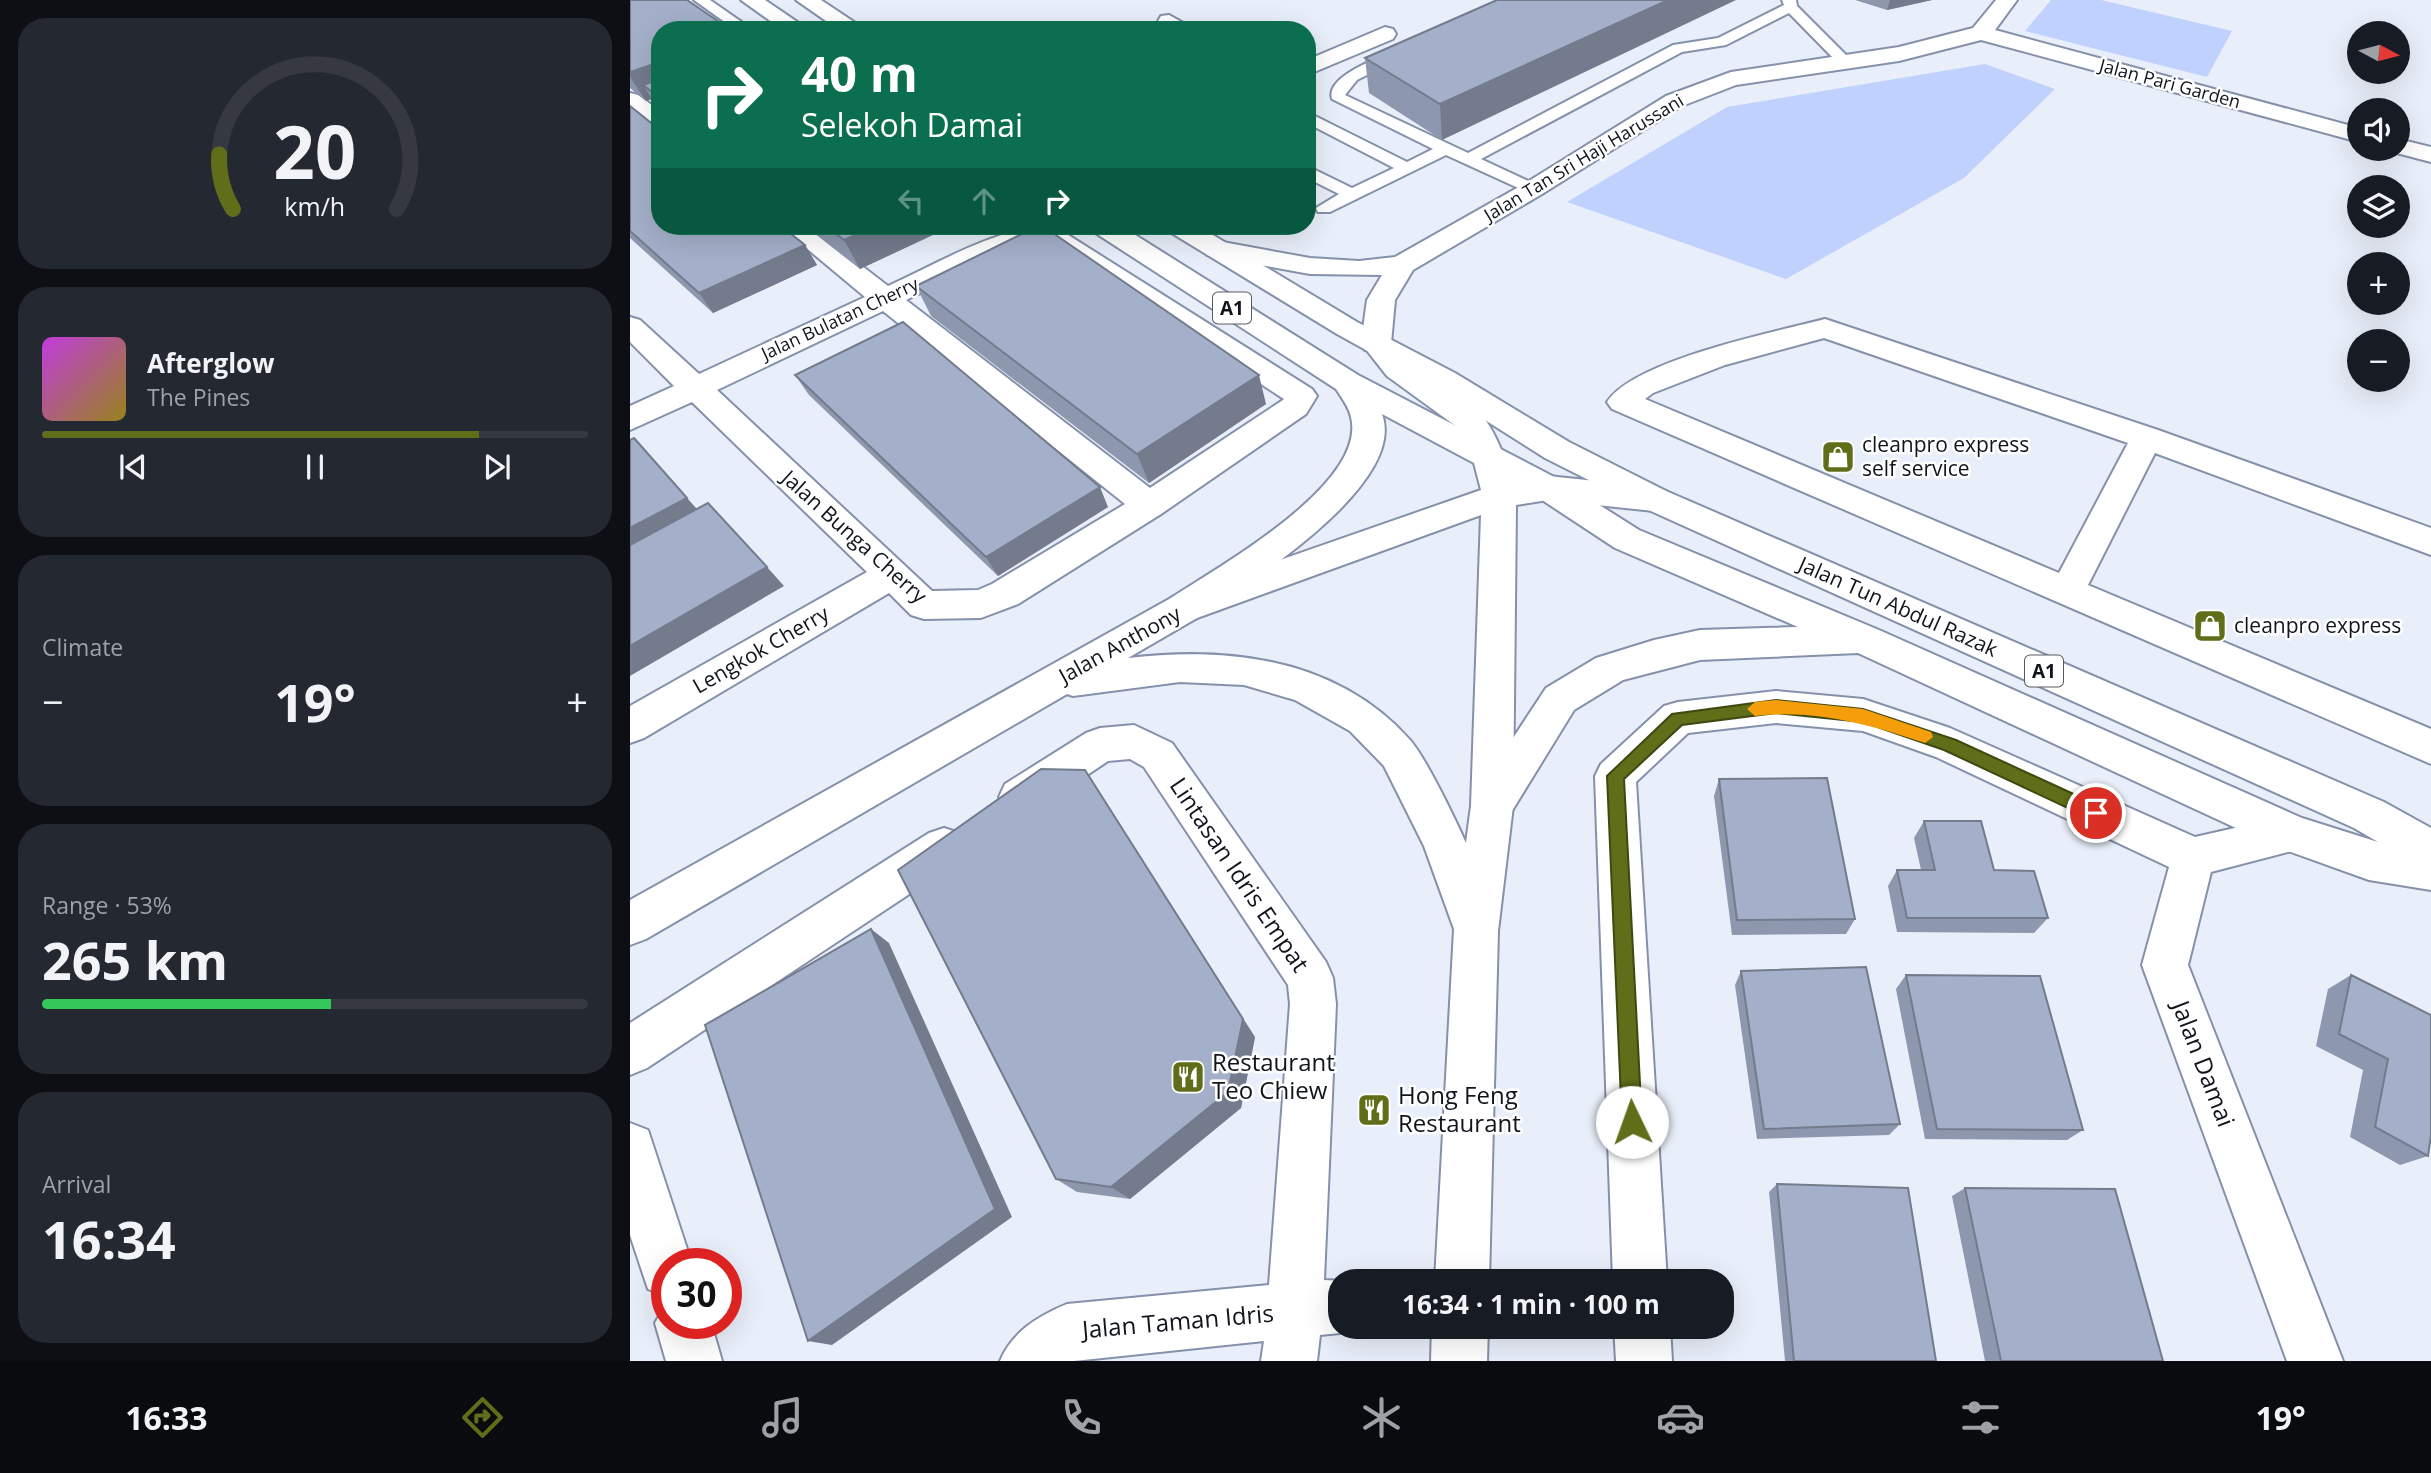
<!DOCTYPE html>
<meta charset="utf-8">
<style>
:root{--surface:#171b24;--page:#242831;--text:#f1f3f6;--muted:#9ea1a6;--line:#363941;--accent:#606e19}
body{margin:0;font-family:"Open Sans",sans-serif;background:var(--page);color:var(--text);height:100vh;display:flex;flex-direction:column;font-size:26px;white-space:nowrap}
*{box-sizing:border-box;margin:0}
p{font-size:23px;color:var(--muted)}
.icon{flex:none;width:38px;height:38px;fill:none;stroke:currentColor;stroke-width:2;stroke-linecap:round;stroke-linejoin:round}
.map{position:relative;flex:1;overflow:hidden}
.details{display:flex;flex-direction:column;gap:18px;padding:18px;background:#0d0f14;width:630px}
.details>*{flex:none}
.hud{position:absolute;left:21px;top:21px;width:665px;height:214px;border-radius:28px;box-shadow:0 7px 28px #0002;background:#0b6e4f;color:#fff;overflow:hidden}
.needle{width:46px;rotate:97deg}
.buttons{position:absolute;left:1717px;top:21px;display:grid;gap:14px}
.buttons a{display:grid;place-items:center;width:63px;height:63px;border-radius:50%;background:var(--surface);box-shadow:0 7px 28px #0002;font-size:35px}
.speed{position:absolute;left:21px;top:1248px;display:flex;gap:14px;font-size:35px;font-weight:700;text-align:center}
.speed>*{display:grid;place-content:center;width:91px;height:91px;border-radius:50%;background:var(--surface);box-shadow:0 7px 28px #0002;line-height:1}
.speed .limit{border:10px solid #d22;background:#fff;color:#111}
.pin{position:absolute;display:grid;place-items:center;width:60px;height:60px;color:#fff;margin:-30px;border:4px solid #fff;border-radius:50%;box-shadow:0 2px 7px #0007}
.me{position:absolute;width:77px;margin:-38px;rotate:357deg;stroke-linejoin:round;filter:drop-shadow(0 0 5px #0008)}
.turn{display:flex;align-items:center;gap:24px;height:147px;padding:0 35px;font-size:32px}
.turn .icon{width:91px;height:91px;stroke-width:2.5}
.turn b{display:block;font-size:49px;line-height:60px}
.lanes{display:flex;align-items:center;height:66px;padding:0 35px;background:#0003;justify-content:center;gap:35px;direction:ltr}
.lanes .off{opacity:.35}
.big{font-size:52px;font-weight:700;line-height:1.1}
.details .widget{flex:1;display:flex;flex-direction:column;justify-content:center;gap:10px;min-width:0;padding:0 24px;border-radius:28px;background:var(--page)}
.details .dial{align-items:center;gap:0}
.dial svg{height:182px;overflow:visible;fill:none;stroke:var(--line);stroke-width:7;stroke-linecap:round;text-anchor:middle}
.dial text{fill:var(--text);stroke:none}
.song{display:flex;align-items:center;gap:21px}
.cover{width:84px;height:84px;border-radius:10px;background:linear-gradient(135deg,hsl(290 70% 55%),hsl(50 70% 35%))}
.played{height:7px;border-radius:4px;background:linear-gradient(90deg,var(--accent) 80%,var(--line) 80%)}
.keys{display:flex;justify-content:space-around;direction:ltr}
.heat{display:flex;justify-content:space-between;align-items:center;font-size:38px;direction:ltr}
.charge{height:10px;border-radius:5px;background:linear-gradient(90deg,#34c759 53%,var(--line) 0)}
.trip{position:absolute;left:698px;top:1269px;width:406px;height:70px;border-radius:28px;background:var(--surface);box-shadow:0 7px 28px #0002;font-weight:700;line-height:70px;text-align:center}
.tabs{display:flex;height:112px;justify-content:space-around;align-items:center;background:#090b0e;color:var(--muted)}
.tabs .icon{width:49px;height:49px}
.tabs .selected{color:var(--accent)}
.tabs b{font-size:32px;color:var(--text)}
main{display:flex;flex:1;min-height:0}
.map>svg:first-child{display:block}
</style>
<main>
<section class="details">
<div class="widget dial"><svg viewBox="0 0 100 80">
<path d="M14 69A42 42 0 1 1 86 69"/>
<path d="M14 69A42 42 0 0 1 8 45" stroke="#606e19"/>
<text x="50" y="56" font-size="32" font-weight="700">20</text>
<text x="50" y="72" font-size="11">km/h</text>
</svg></div>
<div class="widget">
<div class="song"><i class="cover"></i><div><b>Afterglow</b><p>The Pines</p></div></div>
<div class="played"></div>
<div class="keys"><svg class="icon" aria-label="previous" viewBox="0 0 24 24"><path d="M18 5L8 12l10 7zM5 5v14"/></svg><svg class="icon" aria-label="pause" viewBox="0 0 24 24"><path d="M8 5v14M16 5v14"/></svg><svg class="icon" aria-label="next" viewBox="0 0 24 24"><path d="M6 5l10 7-10 7zM19 5v14"/></svg></div>
</div>
<div class="widget"><p>Climate</p>
<div class="heat"><a>−</a><b class="big">19°</b><a>+</a></div>
</div>
<div class="widget"><p>Range · 53%</p><b class="big">265 km</b><div class="charge"></div></div>
<div class="widget"><p>Arrival</p><b class="big">16:34</b></div>
</section>
<div class="map">
<svg width="1801" height="1361" viewBox="0 0 1801 1361">
<rect width="100%" height="100%" fill="#e9effa"/>
<!-- green -->
<path fill="#bfd1fc" d="M1421 0H1471L1602 31 1577 77 1395 31Z
M1355 64 1425 89 1334 178 1156 279 937 202 1097 107Z"/>
<g fill="none" stroke-linecap="round" stroke-linejoin="round">
<defs>
<path id="lane" d="M64 0H80L123 30H106Z
M1152 0H1166L1167 6 1219 58V64H1209L1159 13 1096 45 1052 52 851 159 909 186V192H897L816 155 700 212H688L686 208 709 194 677 178V166L722 188 764 168 677 123V112L777 162 803 149 702 99C695 77 748 57 765 53L772 57 727 80 715 95 838 153 1043 45 1088 38 1154 5Z"/>
<path id="street" d="M1366 0H1387L1365 30 1729 128V142L1351 40 1269 61 1106 85 1052 106 912 194 783 270 765 300 761 343 757 350 746 352 735 350 731 343 737 300 752 275 680 274 587 257 577 255 573 249 577 243 587 241 680 258 729 261 765 257 894 184 1036 96 1101 72 1269 47 1343 28Z
M539 15 566 30C552 30 537 33 528 21L531 16Z
M755 27 763 29 766 34 763 39 677 75V60Z
M0 93 8 95 30 111V130L21 128 0 111Z
M1768 139 1801 147V162L1759 151 1758 149H1768Z
M150 226H180L258 286C309 263 368 226 424 226L682 389 687 396 676 414 531 514 388 604 351 618 294 619 281 615 259 593 14 738 0 743V706L237 572 62 402 0 430V406L44 386 0 342V317L10 320 69 374 235 297ZM411 241 654 399 653 400 520 488 276 300 359 260ZM253 311 495 504 362 584 348 590 302 591 87 390Z
M1195 319 1528 430 1801 528V555L1525 453 1458 585 1801 729V764L982 409 977 402C1004 360 1145 332 1195 319ZM1194 338 1498 443 1429 573 1015 399 1023 393 1095 365Z
M1146 691 1233 699 1320 728 1565 837 1662 815 1677 821 1683 834 1677 847 1581 872 1558 965 1713 1361H1657L1512 965 1539 867 1306 757 1233 731 1146 723 1058 733 1006 782 1037 1281H983L965 776 971 764 1034 706 1048 702Z
M504 725 542 743 696 962 703 978 706 1004 694 1280 716 1281H710V1326H726L710 1333 690 1335 687 1361H631L634 1341 444 1361H370C382 1332 408 1316 437 1304L639 1285 660 1004 658 985 514 767 500 759 478 761 405 810 390 815 375 810 369 797 375 784 456 733 470 728Z
M314 828 329 833 335 847 329 861 17 1068 0 1075V1023L299 833Z
M0 1123 18 1130 62 1264H37V1297L18 1289 0 1235Z
M37 1302V1323H81L92 1361H36L25 1323Z
M984 1326H1040L1042 1361H986Z"/>
<path id="secondary" d="M746 334C762 338 766 351 778 362 796 377 819 387 838 401 862 420 874 454 882 482L918 476 1024 487 1036 491 1041 499 1036 507 1024 511 918 500 886 505 883 806 868 931 859 1281H805L824 929 794 846 754 766 720 731 665 700 614 685 550 682 443 696 437 694 16 939 0 945V900L541 598 851 490 842 455 827 427 757 376 731 343 735 336ZM851 515 841 806 836 843C825 819 796 758 780 740 708 659 600 646 498 658L567 618Z
M802 1326H858L857 1361H801Z"/>
<path id="primary" d="M111 0H135L179 30H153Z
M166 0H191L236 30H209Z
M460 226H491L728 375 930 480 1009 530 1249 630 1672 818 1748 842 1724 828 1012 507 915 458 803 387 707 334 540 232 536 226H568L727 322 825 373 939 442 1036 491 1754 802 1801 828V890L1739 880 1647 847 1228 653 1070 660 993 680 944 710 877 819 862 824 847 819 841 806 847 793 916 688 966 658 1024 640 1070 630 1168 627 985 548 906 496 752 414C778 485 616 585 567 618L554 622 541 618 536 608 541 598C588 567 738 484 721 417 719 407 711 397 706 389L464 232Z"/>
</defs>
<!-- lane casing -->
<use href="#lane" stroke="#8591aa" stroke-width="4"/>
<!-- street casing -->
<use href="#street" stroke="#8591aa" stroke-width="4"/>
<!-- secondary casing -->
<use href="#secondary" stroke="#8591aa" stroke-width="4"/>
<!-- primary casing -->
<use href="#primary" stroke="#8591aa" stroke-width="4"/>
<!-- lane -->
<use href="#lane" fill="#fff" fill-rule="evenodd"/>
<!-- street -->
<use href="#street" fill="#fff" fill-rule="evenodd"/>
<!-- secondary -->
<use href="#secondary" fill="#fff" fill-rule="evenodd"/>
<!-- primary -->
<use href="#primary" fill="#fff" fill-rule="evenodd"/>
</g>
<!-- wall -->
<path fill="#8d97ae" d="M0 0 30 30V111L22 99 16 101 0 88Z
M867 0 812 140 739 93 735 58Z
M1225 0H1302L1257 10Z
M0 106 175 245 187 265 83 313 0 238Z
M175 226H322L230 269Z
M286 286 636 404 519 483 301 316Z
M165 375 478 507 368 576 179 395Z
M1089 779 1225 919 1216 934 1102 935 1084 796Z
M1294 821 1364 870 1418 918 1404 933 1267 932 1258 886 1267 870H1291L1284 838Z
M1111 971 1270 1124 1259 1135 1127 1139 1105 985Z
M1276 975 1453 1130 1437 1140 1295 1139 1266 989Z
M1721 975 1801 1015 1798 1156 1770 1165 1720 1137 1733 1070 1686 1046 1698 989Z
M625 1037 611 1108 500 1199 447 1192 426 1179Z
M1147 1184 1306 1361H1155L1139 1192Z
M1335 1188 1533 1361H1355L1322 1196Z"/>
<!-- shaded-wall -->
<path fill="#737b8d" d="M1038 0H1106L812 140 810 104Z
M1260 0H1302L1257 10Z
M30 62V96L13 85 22 99 16 101 0 77V72Z
M245 226H322L230 269 214 240Z
M175 245 187 265 83 313 69 293Z
M629 375 636 404 519 483 507 454Z
M470 487 478 507 368 576 356 557Z
M57 498 75 518 0 558V528Z
M137 567 154 586 0 676V646Z
M455 770 625 1037 611 1108 500 1199 481 1187Z
M241 929 259 943 382 1217 202 1345 178 1341Z"/>
<!-- building -->
<path fill="#a4b0ca" stroke="#737b8d" stroke-width="2" d="M0 0H57L101 30H30V62L0 72Z
M867 0H1038L810 104 735 58Z
M30 79V98L13 85Z
M0 106 30 130V226H151L175 245 69 293 0 231Z
M196 226H245L214 240Z
M420 231 629 375 507 454 286 286 392 234Z
M273 322 470 487 356 557 165 375Z
M4 438 57 498 0 528V440Z
M78 503 137 567 0 646V545Z
M411 769 455 770 613 1019 598 1092 481 1187 426 1179 268 870Z
M1197 778 1225 919 1107 920 1089 779Z
M1294 821H1351L1364 870 1404 871 1418 918H1277L1267 870H1305Z
M241 929 365 1209 178 1341 75 1025Z
M1236 967 1270 1124 1134 1129 1111 971Z
M1276 975 1410 976 1453 1130 1307 1129Z
M1721 975 1801 1015V1135L1798 1156 1745 1127 1758 1059 1709 1034Z
M1147 1184 1278 1188 1306 1361H1164Z
M1335 1188 1485 1189 1533 1361H1371Z"/>
<!-- route -->
<path fill="#606e19" stroke="#3e4810" stroke-width="2" d="M1146 700 1233 709 1326 740 1472 807 1474 813 1472 818H1459L1314 750 1233 722 1146 713 1052 725 994 779 1012 1122 1009 1129 1002 1132 995 1129 992 1122 977 776 1042 714Z"/>
<!-- slow -->
<path fill="#f59e0b" d="M1146 700 1233 709 1301 732 1303 737 1295 743C1241 725 1184 709 1125 716L1117 709 1125 702Z"/>
<!-- icons -->
<defs>
<symbol id="shop-square" viewBox="-11 -11 22 22"><rect x="-9" y="-9" width="18" height="18" rx="4" fill="#606e19" stroke="#fff"/><path d="M-5-2.5h2.3a2.7 3.5 0 0 1 5.4 0H5L5.5 6h-11ZM-1.5-2.5h3a1.5 2.3 0 0 0-3 0Z" fill="#fff"/></symbol>
<symbol id="restaurant-square" viewBox="-11 -11 22 22"><rect x="-9" y="-9" width="18" height="18" rx="4" fill="#606e19" stroke="#fff"/><path d="M-5-6h1v4h1v-4h1v4h1v-4h1v5L-1.5 .5V6h-2V.5L-5-1ZM5-6V6H3V1.5H1.5Q1.5-4 5-6Z" fill="#fff"/></symbol>
</defs>
<g fill-rule="evenodd">
<use href="#shop-square" x="1189" y="438" width="38" height="38"/>
<use href="#shop-square" x="1561" y="607" width="38" height="38"/>
<use href="#restaurant-square" x="539" y="1058" width="38" height="38"/>
<use href="#restaurant-square" x="725" y="1091" width="38" height="38"/>
</g>
<g text-anchor="middle" stroke-width="5" stroke-linejoin="round" paint-order="stroke">
<!-- far-street labels -->
<g font-size="18" fill="#10141d" stroke="#fff">
<text transform="translate(1540 84) rotate(15)" y="6">Jalan Pari Garden</text>
<text transform="translate(954 158) rotate(-31)" y="6">Jalan Tan Sri Haji Harussani</text>
<text transform="translate(210 319) rotate(-25)" y="6">Jalan Bulatan Cherry</text>
</g>
<!-- shield labels -->
<g fill="#fff" stroke="#585a61" stroke-width="2">
<rect x="583" y="292.5" width="38" height="31" rx="5"/>
<rect x="1395" y="655.5" width="38" height="31" rx="5"/>
</g>
<g font-size="19" font-weight="bold" fill="#10141d">
<text x="602" y="315">A1</text>
<text x="1414" y="678">A1</text>
</g>
<!-- poi labels -->
<g font-size="21" fill="#10141d" stroke="#fff" text-anchor="start">
<text x="1232" y="452">cleanpro express<tspan x="1232" dy="24">self service</tspan></text>
<text x="1604" y="633">cleanpro express</text>
</g>
<!-- street labels -->
<g font-size="21" fill="#10141d" stroke="#fff">
<text transform="translate(224 537) rotate(42)" y="7">Jalan Bunga Cherry</text>
<text transform="translate(1268 607) rotate(24)" y="7">Jalan Tun Abdul Razak</text>
<text transform="translate(490 645) rotate(-29)" y="7">Jalan Anthony</text>
<text transform="translate(131 650) rotate(-30)" y="7">Lengkok Cherry</text>
</g>
<!-- near-street labels -->
<g font-size="24" fill="#10141d" stroke="#fff">
<text transform="translate(609 875) rotate(56)" y="8">Lintasan Idris Empat</text>
<text transform="translate(1573 1064) rotate(69)" y="8">Jalan Damai</text>
<text transform="translate(548 1322) rotate(-5)" y="8">Jalan Taman Idris</text>
</g>
<!-- near-poi labels -->
<g font-size="24" fill="#10141d" stroke="#fff" text-anchor="start">
<text x="582" y="1071">Restaurant<tspan x="582" dy="28">Teo Chiew</tspan></text>
<text x="768" y="1104">Hong Feng<tspan x="768" dy="28">Restaurant</tspan></text>
</g>
</g>
</svg>
<div class="buttons">
<a><svg class="needle" viewBox="-14 -14 28 28"><path d="M0-13l5 13h-10z" fill="#e53935"/><path d="M0 13l5-13h-10z" fill="#9ea1a6"/></svg></a>
<a><svg class="icon" aria-label="sound" viewBox="0 0 24 24"><path d="M4 9h4l5-4v14l-5-4H4zM17 9q2 3 0 6"/></svg></a>
<a><svg class="icon" aria-label="layers" viewBox="0 0 24 24"><path d="M12 4l9 5-9 5-9-5zM3 14l9 5 9-5"/></svg></a>
<a>+</a>
<a>−</a>
</div>
<div class="speed"><div class="limit">30</div></div>
<div class="pin" style="left:1466px;top:813px;background:#d93025"><svg class="icon" aria-label="arrive" viewBox="0 0 24 24"><path d="M6 21V4h12l-3 4 3 4H6"/></svg></div>
<svg class="me" style="left:1002px;top:1122px" viewBox="-20 -20 40 40"><circle r="19" fill="#fff"/><path d="M0-13L10 11 0 6-10 11z" fill="#606e19"/></svg>
<div class="trip">16:34 · 1 min · 100 m</div>
<div class="hud">
<div class="turn"><svg class="icon" aria-label="right" viewBox="0 0 24 24"><path d="M7 20v-9h11M14 6l5 5-5 5"/></svg><div><b>40 m</b>Selekoh Damai</div></div>
<div class="lanes"><svg class="icon off" aria-label="left" viewBox="0 0 24 24"><path d="M17 20v-9H6M10 6l-5 5 5 5"/></svg><svg class="icon off" aria-label="ahead" viewBox="0 0 24 24"><path d="M12 20V5M6 11l6-6 6 6"/></svg><svg class="icon" aria-label="right" viewBox="0 0 24 24"><path d="M7 20v-9h11M14 6l5 5-5 5"/></svg></div>
</div>
</div>
</main>
<nav class="tabs">
<b>16:33</b>
<svg class="icon selected" aria-label="directions" viewBox="0 0 24 24"><path d="M12 3l9 9-9 9-9-9zM9 14v-3h6M13 9l2 2-2 2"/></svg>
<svg class="icon" aria-label="music" viewBox="0 0 24 24"><path d="M9 18V5l10-2v13"/><circle cx="6" cy="18" r="3"/><circle cx="16" cy="16" r="3"/></svg>
<svg class="icon" aria-label="phone" viewBox="0 0 24 24"><path d="M5 4h4l2 5-3 2q2 4 5 5l2-3 5 2v4C11 20 4 13 5 4z"/></svg>
<svg class="icon" aria-label="climate" viewBox="0 0 24 24"><path d="M12 3v18M4 7l16 10M4 17L20 7"/></svg>
<svg class="icon" aria-label="car" viewBox="0 0 24 24"><path d="M5 17H2v-5l4-1 3-4h7l3 4 3 1v5h-3M9 17h6M6 11h13"/><circle cx="7" cy="17" r="2"/><circle cx="17" cy="17" r="2"/></svg>
<svg class="icon" aria-label="filters" viewBox="0 0 24 24"><path d="M4 7h16M4 17h16"/><circle cx="9" cy="7" r="2"/><circle cx="15" cy="17" r="2"/></svg>
<b>19°</b>
</nav>
